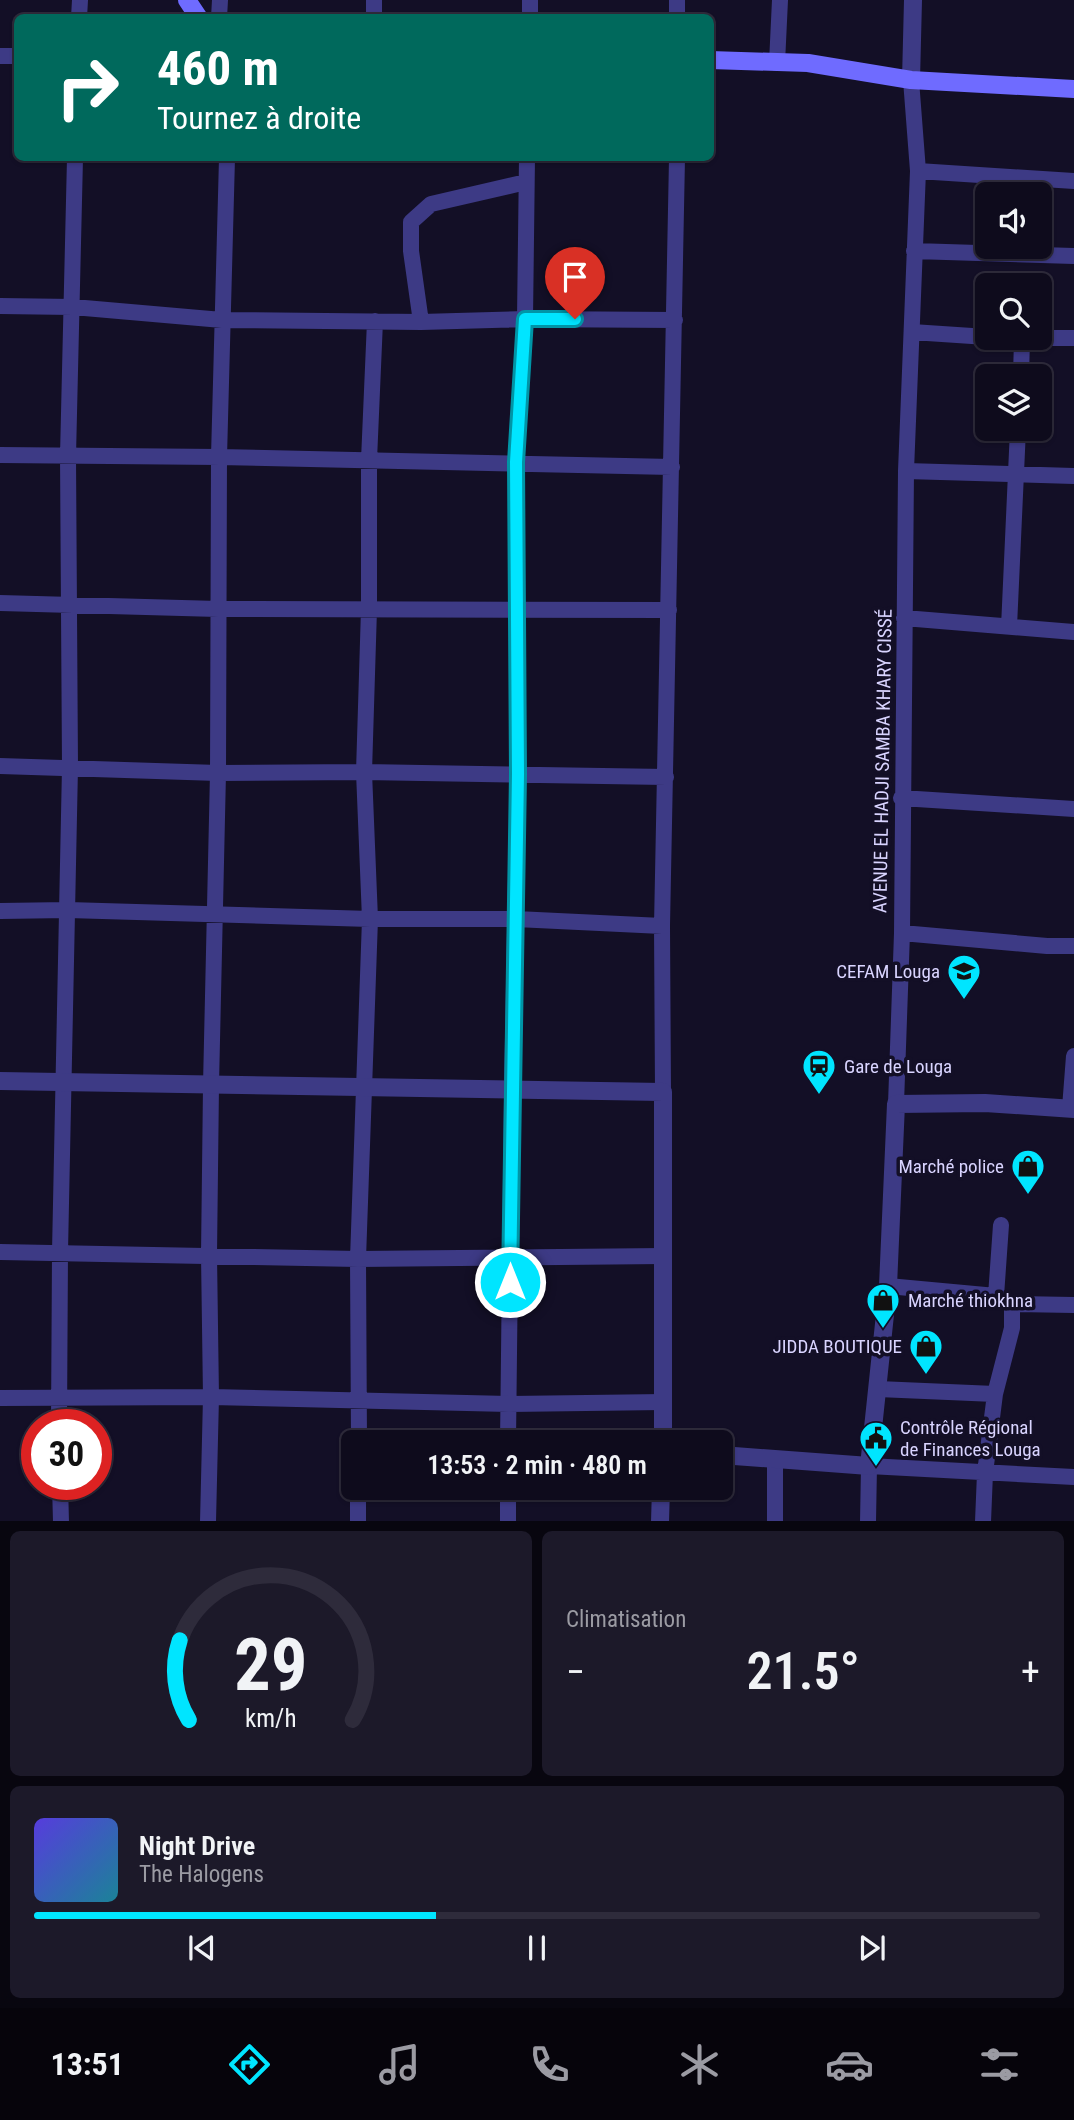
<!DOCTYPE html>
<html lang="fr">
<meta charset="utf-8">
<style>
:root{--surface:#0e0b1c;--page:#1c1929;--text:#f1f3f6;--muted:#9b9ba3;--line:#2e2b3b;--accent:#00e5ff}
body{margin:0;font-family:"Roboto Condensed",sans-serif;background:var(--page);color:var(--text);height:100vh;display:flex;flex-direction:column;font-size:26px;white-space:nowrap}
*{box-sizing:border-box;margin:0}
p{font-size:23px;color:var(--muted)}
.icon{flex:none;width:38px;height:38px;fill:none;stroke:currentColor;stroke-width:2;stroke-linecap:round;stroke-linejoin:round}
.map{position:relative;height:1521px;overflow:hidden}
.side{display:flex;flex-direction:column;gap:10px;padding:10px;background:#08060f;flex:1}
.side>*{flex:none}
.banner{position:absolute;left:14px;top:14px;width:700px;height:147px;border-radius:10px;box-shadow:0 2px 5px #0004,0 0 0 2px var(--line);background:#00695c;color:#fff;overflow:hidden}
.tools{position:absolute;left:975px;top:182px;display:grid;gap:14px}
.tools a{display:grid;place-items:center;width:77px;height:77px;border-radius:10px;background:var(--surface);box-shadow:0 2px 5px #0004,0 0 0 2px var(--line);font-size:35px}
.speed{position:absolute;left:21px;top:1409px;display:flex;gap:14px;font-size:35px;font-weight:700;text-align:center}
.speed>*{display:grid;place-content:center;width:91px;height:91px;border-radius:50%;background:var(--surface);box-shadow:0 2px 5px #0004,0 0 0 2px var(--line);line-height:1}
.speed .limit{border:10px solid #d22;background:#fff;color:#111}
.pin{position:absolute;display:grid;place-items:center;width:60px;height:60px;color:#fff;margin:-72px -30px;border-radius:50% 50% 50% 0;rotate:-45deg;box-shadow:0 0 7px #0007}
.pin .icon{rotate:45deg}
.me{position:absolute;width:77px;margin:-38px;rotate:0deg;stroke-linejoin:round;filter:drop-shadow(0 0 5px #0008)}
.turn{display:flex;align-items:center;gap:24px;height:147px;padding:0 28px;font-size:32px}
.turn .icon{width:91px;height:91px;stroke-width:2.5}
.turn b{display:block;font-size:49px;line-height:60px}
.big{font-size:52px;font-weight:600;line-height:1.1}
.side .widget{flex:1;display:flex;flex-direction:column;justify-content:center;gap:10px;min-width:0;padding:0 24px;border-radius:10px;background:var(--page)}
.side .dial{align-items:center;gap:0}
.dial svg{height:182px;overflow:visible;fill:none;stroke:var(--line);stroke-width:7;stroke-linecap:round;text-anchor:middle}
.dial text{fill:var(--text);stroke:none}
.song{display:flex;align-items:center;gap:21px}
.cover{width:84px;height:84px;border-radius:10px;background:linear-gradient(135deg,hsl(250 70% 55%),hsl(190 70% 35%))}
.played{height:7px;border-radius:4px;background:linear-gradient(90deg,var(--accent) 40%,var(--line) 40%)}
.keys{display:flex;justify-content:space-around;direction:ltr}
.heat{display:flex;justify-content:space-between;align-items:center;font-size:38px;direction:ltr}
.side .tiles{flex:1;display:grid;gap:10px;grid-template-columns:1fr 1fr}
.widget:last-child{grid-column:span 2}
.trip{position:absolute;left:341px;top:1430px;width:392px;height:70px;border-radius:10px;background:var(--surface);box-shadow:0 2px 5px #0004,0 0 0 2px var(--line);font-weight:600;line-height:70px;text-align:center}
.dock{display:flex;height:112px;justify-content:space-around;align-items:center;background:#06040b;color:var(--muted)}
.dock .icon{width:49px;height:49px}
.dock .selected{color:var(--accent)}
.dock b{font-size:32px;color:var(--text)}
.map>svg:first-child{display:block}
</style>
<div class="map">
<svg width="1074" height="1522" viewBox="0 0 1074 1522">
<rect width="100%" height="100%" fill="#130f26"/>
<g fill="none" stroke-linecap="round" stroke-linejoin="round">
<!-- minor -->
<path stroke="#3d3a85" stroke-width="16" d="M374 0V18
M530 0V18
M677 0V18
M79 18 80 0
M219 18 220 0
M0 56H18
M777 63 780 0
M918 171 1074 181
M914 251 1074 256
M0 306 73 307 222 320 421 322 525 319 675 320
M421 322 411 251V222L431 204 526 182
M912 332 987 337
M1005 338H1074
M1021 376 1022 339
M0 455 219 457 672 467
M906 471 1074 476
M0 603 218 609 669 610
M904 618 1074 632
M1009 627 1018 429
M0 766 218 773 364 772 666 777
M901 798 1074 809
M0 911 68 910 370 919H516L662 926
M902 933 1047 946H1074
M663 1092 662 926 677 158
M896 1104 902 933 906 471 918 171 911 80
M1070 1108 1074 1056
M0 1252 358 1259 664 1256
M888 1286 996 1296 1012 1304 1074 1305
M996 1296 1001 1225
M878 1389 995 1394 985 1473 983 1522
M995 1394 1012 1328V1304
M0 1398 211 1397 509 1404 664 1402
M59 1424 60 1252 70 767 68 456 75 158
M359 1442 358 1259 370 919 364 772 369 609V460L375 321
M508 1442 512 1090 518 774 516 462 525 319 527 158
M60 1484 61 1522
M208 1522 211 1397 209 1255 211 1085 218 773 219 457 227 158
M358 1522V1488
M508 1522V1488
M775 1522V1461
M868 1522 869 1466 1074 1477"/>
<!-- tertiary -->
<path stroke="#3d3a85" stroke-width="18" d="M911 80 913 0
M0 1081 663 1092V1442
M721 1455 869 1466 888 1286 896 1104 985 1103 1074 1109
M660 1522 661 1488"/>
<!-- secondary -->
<path stroke="#6f6bff" stroke-width="18" d="M187 0 199 18
M710 60 808 63 911 80 1074 89"/>
</g>
<g fill="none" stroke-linecap="round" stroke-linejoin="round">
<defs>
<path id="route" d="M510 1282 518 774 516 462 525 319H575"/>
</defs>
<!-- route casing -->
<use href="#route" stroke="#0095a6" stroke-width="18"/>
<!-- route -->
<use href="#route" stroke="#00e5ff" stroke-width="12"/>
</g>
<!-- icons -->
<defs>
<symbol id="university-pin" viewBox="-11 -11 22 30"><path d="M0 17L-7.5 6A9.5 9.5 0 1 1 7.5 6Z" fill="#00e5ff" stroke="#130f26"/><path d="M0-5L7-2L0 1L-7-2ZM-4 1L0 2.5L4 1V4Q0 6-4 4Z" fill="#111"/></symbol>
<symbol id="station-pin" viewBox="-11 -11 22 30"><path d="M0 17L-7.5 6A9.5 9.5 0 1 1 7.5 6Z" fill="#00e5ff" stroke="#130f26"/><path d="M-3-6H3Q5-6 5-4V2Q5 4 3 4L4.5 6H3L1.5 4h-3L-3 6H-4.5L-3 4Q-5 4-5 2V-4Q-5-6-3-6ZM-3.5-4v3h7v-3ZM-3.5 1v1.5H-2V1ZM2 1v1.5H3.5V1Z" fill="#111"/></symbol>
<symbol id="shop-pin" viewBox="-11 -11 22 30"><path d="M0 17L-7.5 6A9.5 9.5 0 1 1 7.5 6Z" fill="#00e5ff" stroke="#130f26"/><path d="M-5-2.5h2.3a2.7 3.5 0 0 1 5.4 0H5L5.5 6h-11ZM-1.5-2.5h3a1.5 2.3 0 0 0-3 0Z" fill="#111"/></symbol>
<symbol id="civic-pin" viewBox="-11 -11 22 30"><path d="M0 17L-7.5 6A9.5 9.5 0 1 1 7.5 6Z" fill="#00e5ff" stroke="#130f26"/><path d="M-.6-6.5H3V-4.5H.6V-3L4-1V1h2V6H-6V1h2V-1L-.6-3ZM-1.2 2.5V6h2.4V2.5Z" fill="#111"/></symbol>
</defs>
<g fill-rule="evenodd">
<use href="#university-pin" x="945" y="952" width="38" height="52"/>
<use href="#station-pin" x="800" y="1047" width="38" height="52"/>
<use href="#shop-pin" x="1009" y="1147" width="38" height="52"/>
<use href="#shop-pin" x="864" y="1281" width="38" height="52"/>
<use href="#shop-pin" x="907" y="1327" width="38" height="52"/>
<use href="#civic-pin" x="857" y="1419" width="38" height="52"/>
</g>
<g text-anchor="middle" stroke-width="7" stroke-linejoin="round" paint-order="stroke">
<!-- street labels -->
<g font-size="19" fill="#d9d4ff" stroke="#130f26">
<text transform="translate(882 761) rotate(-89)" y="7">AVENUE EL HADJI SAMBA KHARY CISSÉ</text>
</g>
<!-- poi labels -->
<g font-size="19" fill="#d9d4ff" stroke="#130f26" text-anchor="end">
<text x="940" y="978">CEFAM Louga</text>
<text x="844" y="1073" text-anchor="start">Gare de Louga</text>
<text x="1004" y="1173">Marché police</text>
<text x="908" y="1307" text-anchor="start">Marché thiokhna</text>
<text x="902" y="1353">JIDDA BOUTIQUE</text>
<text x="900" y="1434" text-anchor="start">Contrôle Régional<tspan x="900" dy="22">de Finances Louga</tspan></text>
</g>
</g>
</svg>
<div class="tools">
<a><svg class="icon" aria-label="sound" viewBox="0 0 24 24"><path d="M4 9h4l5-4v14l-5-4H4zM17 9q2 3 0 6"/></svg></a>
<a><svg class="icon" aria-label="search" viewBox="0 0 24 24"><circle cx="10" cy="10" r="6"/><path d="M15 15l6 6"/></svg></a>
<a><svg class="icon" aria-label="layers" viewBox="0 0 24 24"><path d="M12 4l9 5-9 5-9-5zM3 14l9 5 9-5"/></svg></a>
</div>
<div class="speed"><div class="limit">30</div></div>
<div class="pin" style="left:575px;top:319px;background:#d93025"><svg class="icon" aria-label="arrive" viewBox="0 0 24 24"><path d="M6 21V4h12l-3 4 3 4H6"/></svg></div>
<svg class="me" style="left:510px;top:1282px" viewBox="-20 -20 40 40"><circle r="17" fill="#00e5ff" stroke="#fff" stroke-width="3"/><path d="M0-11L8 9 0 5-8 9z" fill="#fff"/></svg>
<div class="trip">13:53 · 2 min · 480 m</div>
<div class="banner">
<div class="turn"><svg class="icon" aria-label="right" viewBox="0 0 24 24"><path d="M7 20v-9h11M14 6l5 5-5 5"/></svg><div><b>460 m</b>Tournez à droite</div></div>
</div>
</div>
<section class="side">
<div class="tiles">
<div class="widget dial"><svg viewBox="0 0 100 80">
<path d="M14 69A42 42 0 1 1 86 69"/>
<path d="M14 69A42 42 0 0 1 10 34" stroke="#00e5ff"/>
<text x="50" y="56" font-size="32" font-weight="700">29</text>
<text x="50" y="72" font-size="11">km/h</text>
</svg></div>
<div class="widget"><p>Climatisation</p>
<div class="heat"><a>−</a><b class="big">21.5°</b><a>+</a></div>
</div>
<div class="widget">
<div class="song"><i class="cover"></i><div><b>Night Drive</b><p>The Halogens</p></div></div>
<div class="played"></div>
<div class="keys"><svg class="icon" aria-label="previous" viewBox="0 0 24 24"><path d="M18 5L8 12l10 7zM5 5v14"/></svg><svg class="icon" aria-label="pause" viewBox="0 0 24 24"><path d="M8 5v14M16 5v14"/></svg><svg class="icon" aria-label="next" viewBox="0 0 24 24"><path d="M6 5l10 7-10 7zM19 5v14"/></svg></div>
</div>
</div>
</section>
<nav class="dock">
<b>13:51</b>
<svg class="icon selected" aria-label="directions" viewBox="0 0 24 24"><path d="M12 3l9 9-9 9-9-9zM9 14v-3h6M13 9l2 2-2 2"/></svg>
<svg class="icon" aria-label="music" viewBox="0 0 24 24"><path d="M9 18V5l10-2v13"/><circle cx="6" cy="18" r="3"/><circle cx="16" cy="16" r="3"/></svg>
<svg class="icon" aria-label="phone" viewBox="0 0 24 24"><path d="M5 4h4l2 5-3 2q2 4 5 5l2-3 5 2v4C11 20 4 13 5 4z"/></svg>
<svg class="icon" aria-label="climate" viewBox="0 0 24 24"><path d="M12 3v18M4 7l16 10M4 17L20 7"/></svg>
<svg class="icon" aria-label="car" viewBox="0 0 24 24"><path d="M5 17H2v-5l4-1 3-4h7l3 4 3 1v5h-3M9 17h6M6 11h13"/><circle cx="7" cy="17" r="2"/><circle cx="17" cy="17" r="2"/></svg>
<svg class="icon" aria-label="filters" viewBox="0 0 24 24"><path d="M4 7h16M4 17h16"/><circle cx="9" cy="7" r="2"/><circle cx="15" cy="17" r="2"/></svg>
</nav>
